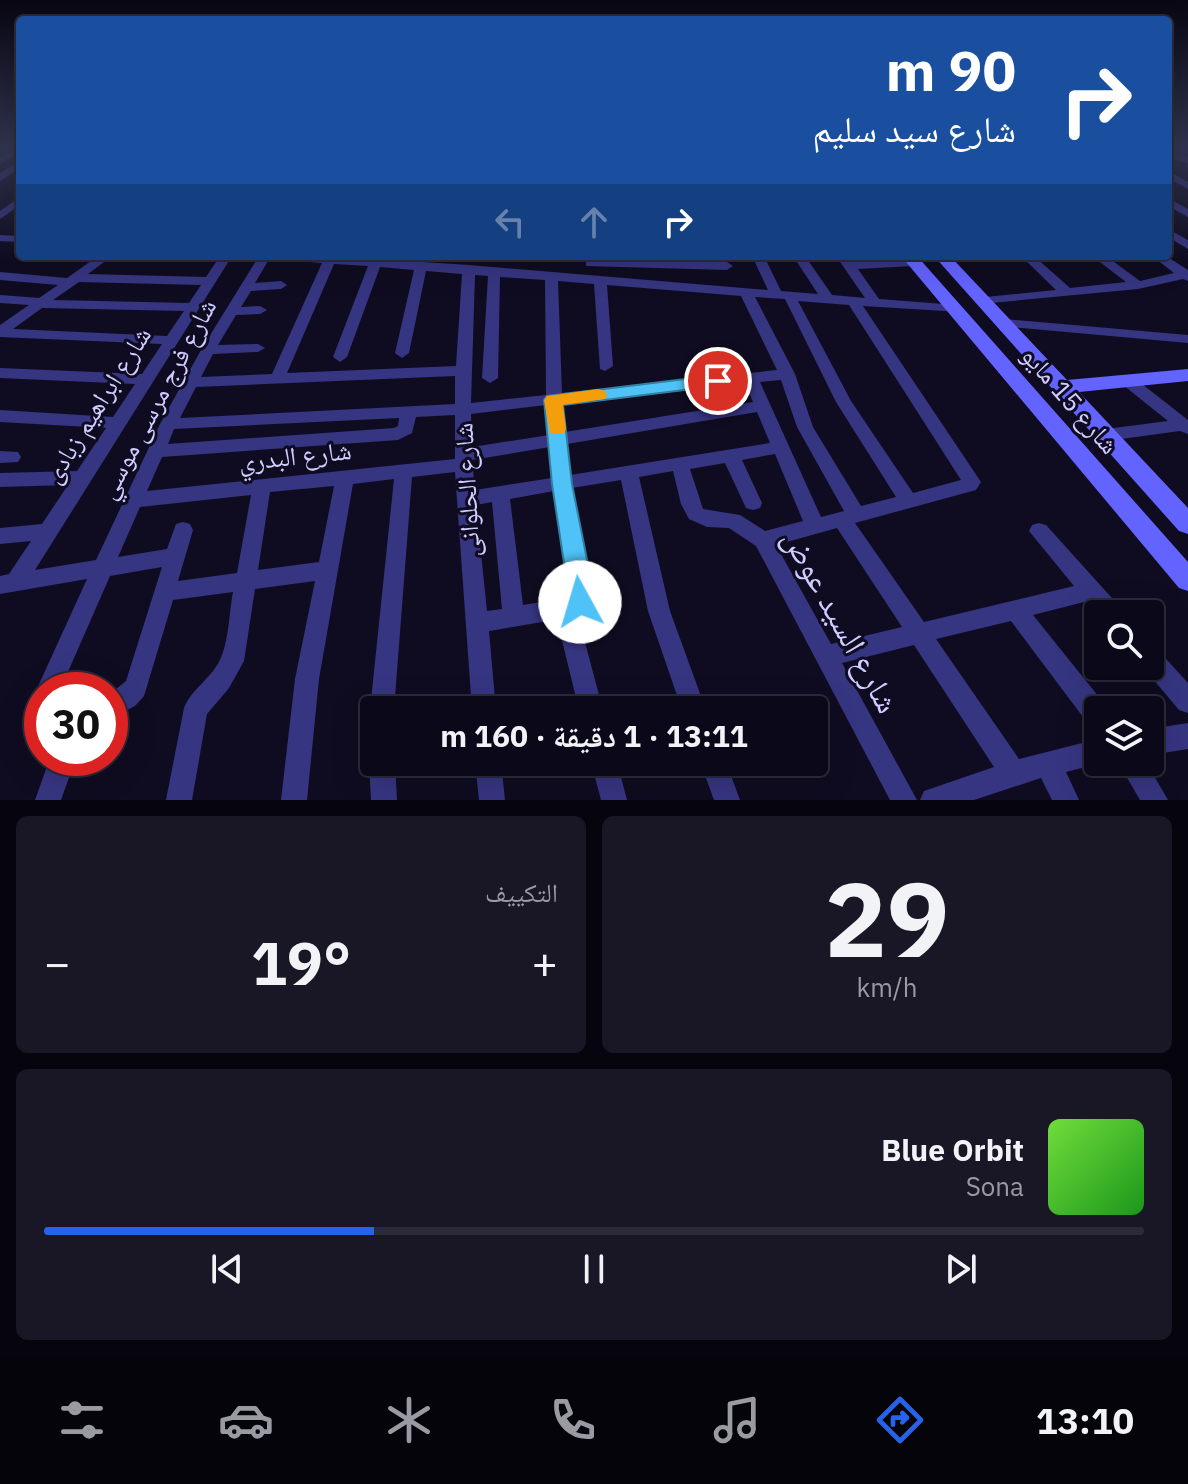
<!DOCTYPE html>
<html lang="ar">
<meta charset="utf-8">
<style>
:root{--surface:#0b0919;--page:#191726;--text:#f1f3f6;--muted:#9a9aa2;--line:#2b2a38;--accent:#2563eb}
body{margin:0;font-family:"IBM Plex Sans","Noto Naskh Arabic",sans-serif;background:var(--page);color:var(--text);direction:rtl;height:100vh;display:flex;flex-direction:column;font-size:30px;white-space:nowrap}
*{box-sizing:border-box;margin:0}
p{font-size:26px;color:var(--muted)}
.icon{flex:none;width:44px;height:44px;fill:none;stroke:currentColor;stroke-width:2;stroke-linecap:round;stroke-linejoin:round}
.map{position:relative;height:800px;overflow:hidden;direction:ltr}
.sheet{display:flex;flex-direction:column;gap:16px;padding:16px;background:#06050e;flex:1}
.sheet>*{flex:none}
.top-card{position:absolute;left:16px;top:16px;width:1156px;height:244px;border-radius:8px;box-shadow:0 8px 32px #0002,0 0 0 2px var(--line);direction:rtl;background:#1a4fa0;color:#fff;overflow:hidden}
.buttons{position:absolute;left:1084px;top:600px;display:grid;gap:16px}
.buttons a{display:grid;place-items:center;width:80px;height:80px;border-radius:8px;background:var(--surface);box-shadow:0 8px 32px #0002,0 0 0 2px var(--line);font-size:40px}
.speed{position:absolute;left:24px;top:672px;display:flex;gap:16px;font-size:40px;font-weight:700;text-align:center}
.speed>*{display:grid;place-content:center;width:104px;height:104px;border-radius:50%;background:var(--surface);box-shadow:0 8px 32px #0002,0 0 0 2px var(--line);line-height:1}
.speed .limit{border:12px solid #d22;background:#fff;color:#111}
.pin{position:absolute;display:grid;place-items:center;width:68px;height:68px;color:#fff;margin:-34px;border:4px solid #fff;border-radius:50%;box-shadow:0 2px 8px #0007}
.me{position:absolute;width:88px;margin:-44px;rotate:354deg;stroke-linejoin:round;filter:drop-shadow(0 0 6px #0008)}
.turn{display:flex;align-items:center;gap:28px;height:168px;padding:0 24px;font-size:36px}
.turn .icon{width:104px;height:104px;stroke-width:2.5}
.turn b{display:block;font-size:56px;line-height:68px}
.lanes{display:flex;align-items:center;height:76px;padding:0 24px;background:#0003;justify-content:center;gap:40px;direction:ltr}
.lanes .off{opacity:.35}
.big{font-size:60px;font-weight:800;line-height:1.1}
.sheet .tile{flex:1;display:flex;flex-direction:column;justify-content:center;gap:12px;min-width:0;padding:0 28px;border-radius:12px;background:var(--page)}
.sheet .dial{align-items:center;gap:0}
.dial b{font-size:104px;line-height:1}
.song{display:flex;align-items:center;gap:24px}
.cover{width:96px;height:96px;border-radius:12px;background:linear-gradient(135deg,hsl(100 70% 55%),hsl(120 70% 35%))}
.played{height:8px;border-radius:4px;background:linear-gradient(90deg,var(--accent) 30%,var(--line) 30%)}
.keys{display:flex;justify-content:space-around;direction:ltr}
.heat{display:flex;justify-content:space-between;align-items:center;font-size:44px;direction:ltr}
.sheet .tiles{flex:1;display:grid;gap:16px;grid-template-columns:1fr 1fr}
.tile:last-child{grid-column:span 2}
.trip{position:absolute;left:360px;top:696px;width:468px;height:80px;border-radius:8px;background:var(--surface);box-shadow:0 8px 32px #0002,0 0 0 2px var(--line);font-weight:800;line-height:80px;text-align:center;direction:rtl}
.dock{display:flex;height:128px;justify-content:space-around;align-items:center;background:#04040a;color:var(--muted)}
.dock .icon{width:56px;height:56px}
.dock .selected{color:var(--accent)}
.dock b{font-size:36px;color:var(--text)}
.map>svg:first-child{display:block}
</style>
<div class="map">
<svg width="1188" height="800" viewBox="0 0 1188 800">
<rect width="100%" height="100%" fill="#0f0c21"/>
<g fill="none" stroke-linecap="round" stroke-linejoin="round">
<!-- street -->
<path fill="#363581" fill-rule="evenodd" d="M14 148H20V152L0 164V157Z
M1168 151 1188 157V163L1168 157Z
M20 161V168L0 181V173Z
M1168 171 1188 182V189L1168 178Z
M20 197V205L0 219V211Z
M1168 198 1188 209V217L1168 206Z
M1168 229 1188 240V249L1168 237Z
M0 235 20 236V242L0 241Z
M98 256H112L88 274 206 277 220 256H232L35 570 96 560 160 424 201 350 259 256H271L255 283 281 281 287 285 281 289 251 291 241 307 260 306 267 310 260 314 236 315 218 345 258 344 265 348 258 352 213 354 201 377 272 374 322 263 283 260 277 256H330L469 265 768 290 752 256H764L781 291 818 294 793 256H805L832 295 865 298 836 256H848L852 262 918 259 920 262 914 266 858 269 879 299 956 305 963 309 961 312 863 306 981 482 976 490 855 523 924 622 1074 586 1029 531 1032 525 1039 523 1046 525 1120 607 1123 614H1098L1088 601 1033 615 1107 707 1108 710H1098V728L1089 725 1011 621 936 639 1019 759 1098 739V762H1105L1066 772 1079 800H1052L1041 778 974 800H920L924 791 994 767 914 645 842 663 917 800H890L756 546 729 528 707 527 689 519 681 504 673 471 639 477 670 611 706 710H682L648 611 621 480 572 488 593 595 584 613 578 616 603 710H579L557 620H554L489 631 496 710H472L455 472 412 477 394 710H374V719L370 710 394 479 353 484 319 679 307 800H281L295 679 315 581 255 589 244 661 229 688 207 714 192 800H166L184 708C191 690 210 679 219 662 229 643 229 613 233 592L173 600 144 696 135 706 110 719V694L126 681 162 567 110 576 60 690H42L40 722 31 719 28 710 33 695 38 694 36 690 40 682 87 579 0 594V576L9 574 31 541 0 544V528L42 524 68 485 0 487V473L77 471 106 428 0 422V410L113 417 135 384 0 378V368L142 374 162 344 0 337V325L29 305 0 303V295L39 298 58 285 0 280V272L67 278ZM334 264 368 266 333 357 340 362 347 357 380 267 414 270 395 353 402 358 409 353 426 271 462 274 456 366 287 373ZM475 275 488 276 482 378 490 383 498 378 500 277 545 280 546 395 471 403ZM558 281 594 284 600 369 605 371 613 366 607 285 741 296 777 370 562 393ZM79 282 201 285 189 303 53 300ZM755 297 785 299 836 402 896 497 861 506 813 427 795 374ZM798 301 849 305 961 480 913 493 851 401ZM42 308H43L184 311 167 336 13 329ZM455 376V404L180 418 196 387ZM781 380 797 427 844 511 821 517 760 382ZM745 384 753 402 565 432 562 404ZM546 405 549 435 472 447 471 414ZM757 412 770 443 570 475 567 444ZM455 415V459L147 491 162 457 398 440 412 433 416 417ZM399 418 398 426 394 428 168 444 174 429ZM550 447 552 478 475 490 472 460ZM775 454 803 521 765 531 740 515 703 509 690 469 725 463 746 508 753 510 760 508 762 503 742 460ZM334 486 319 562 258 570 270 492ZM554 491 571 594 564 602 554 600 523 605 510 499ZM251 495 237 573 178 581 193 530 190 524 183 522 176 524 167 549 118 557 140 507ZM492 502 502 609 487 611 476 505ZM837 528 902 627 831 644 776 545Z
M1021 256H1034L1070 288 1126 282 1092 256H1106L1140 281 1174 273 1152 256H1166L1188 270V281L1183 279 1138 289 980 304 978 301 985 297 1056 290Z
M590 259 727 262 733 266 727 270 586 266V260Z
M1005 319 1188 335V343L1000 326 998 323Z
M1128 376 1133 377 1188 420V434L1180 431 1106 441 1100 439 1098 435 1100 431 1106 429 1168 421 1123 385 1120 381Z
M0 451 18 452 21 457 18 462 0 463Z
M1150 647 1158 650 1188 683V713L1179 710 1142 666H1150Z
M1188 723V749L1150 755V729Z
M374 752V762H395L397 800H371L369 762Z
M50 758H76L61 800H35Z
M475 762H501L505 800H479Z
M591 762H617L627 800H601Z
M700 762H726L740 800H714Z
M1118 762H1146L1168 800H1140Z"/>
<!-- secondary -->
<path fill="#6363ff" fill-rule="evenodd" d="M901 256H917L1188 562V591L1179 588Z
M934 256H950L1067 380 1188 369V381L1079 392 1188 508V534L1179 531Z"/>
</g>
<!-- sky -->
<linearGradient id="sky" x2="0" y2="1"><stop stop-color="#080712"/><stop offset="0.57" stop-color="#31344e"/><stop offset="1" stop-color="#31344e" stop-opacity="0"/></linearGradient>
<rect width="1188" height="260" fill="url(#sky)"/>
<!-- route -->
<path fill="#4fc3f7" stroke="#337fa1" stroke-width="2" d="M718 375 724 377 726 381 724 385 563 405 572 484 594 595 589 609 580 613 571 609 552 484 544 400 547 396Z"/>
<!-- slow -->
<path fill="#f59e0b" d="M598 389 605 391 607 395 605 399 563 405 566 429 564 433H550L544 400 547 396Z"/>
<g text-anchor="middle" stroke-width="6" stroke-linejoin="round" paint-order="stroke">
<!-- street labels -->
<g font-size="26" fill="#d0ccff" stroke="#0f0c21">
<text transform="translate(157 399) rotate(-62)" y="9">شارع فرج مرسى موسي</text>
<text transform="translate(1070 400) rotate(49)" y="9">شارع 15 مايو</text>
<text transform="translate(97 405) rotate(-58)" y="9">شارع ابراهيم زبادى</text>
<text transform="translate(295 456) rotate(-6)" y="9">شارع البدري</text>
<text transform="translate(467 490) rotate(-93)" y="9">شارع الحلوانى</text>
</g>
<!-- near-street labels -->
<g font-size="32" fill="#d0ccff" stroke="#0f0c21">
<text transform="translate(841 621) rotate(61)" y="11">شارع السيد عوض</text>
</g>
</g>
</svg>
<div class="buttons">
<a><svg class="icon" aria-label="search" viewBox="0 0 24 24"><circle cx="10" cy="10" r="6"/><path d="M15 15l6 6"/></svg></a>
<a><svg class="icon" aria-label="layers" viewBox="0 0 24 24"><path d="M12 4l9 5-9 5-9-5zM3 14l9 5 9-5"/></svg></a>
</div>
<div class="speed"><div class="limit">30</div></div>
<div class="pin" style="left:718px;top:381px;background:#d93025"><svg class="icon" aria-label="arrive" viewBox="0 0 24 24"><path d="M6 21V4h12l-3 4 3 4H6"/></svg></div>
<svg class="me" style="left:580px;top:602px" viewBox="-20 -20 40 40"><circle r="19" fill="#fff"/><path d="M0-13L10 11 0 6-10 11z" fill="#4fc3f7"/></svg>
<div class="trip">13:11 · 1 دقيقة · 160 m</div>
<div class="top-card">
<div class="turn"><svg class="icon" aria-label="right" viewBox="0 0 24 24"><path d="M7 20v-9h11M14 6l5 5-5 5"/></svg><div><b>90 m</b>شارع سيد سليم</div></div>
<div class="lanes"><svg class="icon off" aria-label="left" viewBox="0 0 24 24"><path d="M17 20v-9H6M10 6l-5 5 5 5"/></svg><svg class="icon off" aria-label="ahead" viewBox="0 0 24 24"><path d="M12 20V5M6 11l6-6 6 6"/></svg><svg class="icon" aria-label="right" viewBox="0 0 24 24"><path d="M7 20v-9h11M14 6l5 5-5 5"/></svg></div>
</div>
</div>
<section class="sheet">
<div class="tiles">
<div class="tile dial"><b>29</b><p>km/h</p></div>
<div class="tile"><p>التكييف</p>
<div class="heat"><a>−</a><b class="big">19°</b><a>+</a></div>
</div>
<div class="tile">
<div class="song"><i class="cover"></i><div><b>Blue Orbit</b><p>Sona</p></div></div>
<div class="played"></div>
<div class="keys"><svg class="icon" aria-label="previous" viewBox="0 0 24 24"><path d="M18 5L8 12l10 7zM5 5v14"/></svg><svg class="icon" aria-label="pause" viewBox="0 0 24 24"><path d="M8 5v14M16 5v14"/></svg><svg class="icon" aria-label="next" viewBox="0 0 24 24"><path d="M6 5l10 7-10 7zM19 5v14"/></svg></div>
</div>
</div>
</section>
<nav class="dock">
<b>13:10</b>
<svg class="icon selected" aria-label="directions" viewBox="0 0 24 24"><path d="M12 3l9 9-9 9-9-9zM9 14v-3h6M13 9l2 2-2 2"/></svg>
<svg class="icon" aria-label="music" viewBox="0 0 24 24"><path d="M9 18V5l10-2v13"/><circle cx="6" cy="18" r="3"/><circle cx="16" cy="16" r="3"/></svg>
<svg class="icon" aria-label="phone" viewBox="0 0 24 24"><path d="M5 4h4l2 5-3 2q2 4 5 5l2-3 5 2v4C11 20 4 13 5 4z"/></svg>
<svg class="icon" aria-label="climate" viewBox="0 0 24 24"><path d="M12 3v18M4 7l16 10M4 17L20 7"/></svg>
<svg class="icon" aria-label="car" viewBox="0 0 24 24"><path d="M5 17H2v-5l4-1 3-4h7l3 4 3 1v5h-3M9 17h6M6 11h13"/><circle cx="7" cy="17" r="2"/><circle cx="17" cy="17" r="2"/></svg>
<svg class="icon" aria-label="filters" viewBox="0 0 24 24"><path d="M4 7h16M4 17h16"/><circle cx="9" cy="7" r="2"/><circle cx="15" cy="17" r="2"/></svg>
</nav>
